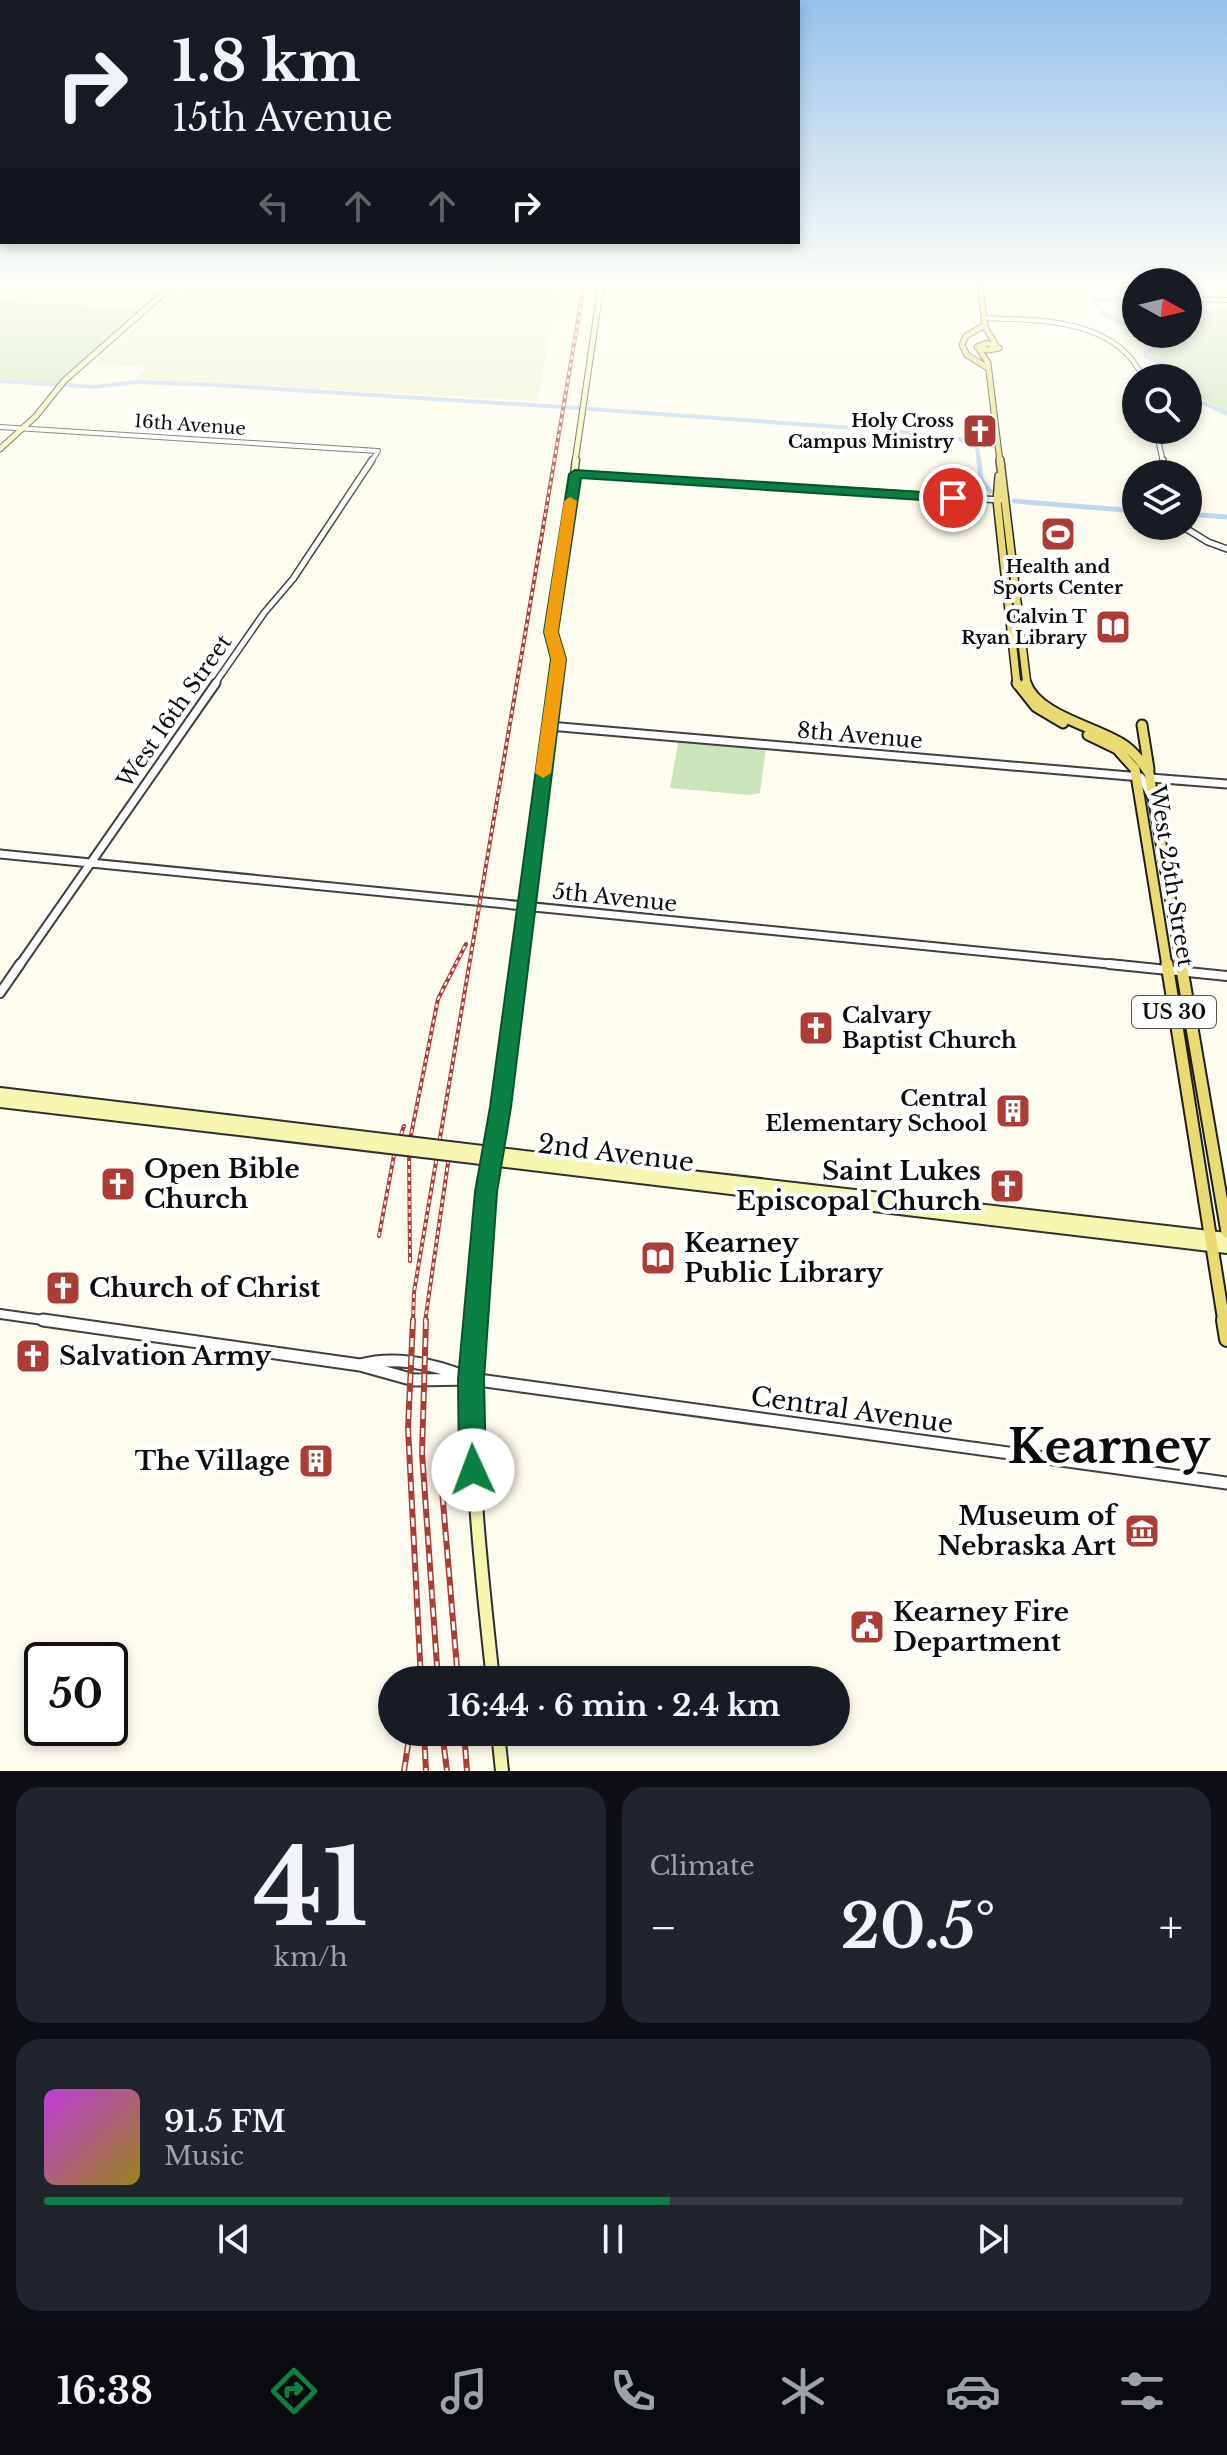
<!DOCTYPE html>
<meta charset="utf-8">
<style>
:root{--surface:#171b24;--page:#20242c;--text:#f1f3f6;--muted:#9ea1a6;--line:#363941;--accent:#0b8043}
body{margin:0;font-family:"Libre Baskerville",serif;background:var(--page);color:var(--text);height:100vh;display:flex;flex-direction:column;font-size:30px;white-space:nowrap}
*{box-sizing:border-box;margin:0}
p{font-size:26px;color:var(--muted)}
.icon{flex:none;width:44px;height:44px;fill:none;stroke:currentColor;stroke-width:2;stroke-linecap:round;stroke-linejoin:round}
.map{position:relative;height:1771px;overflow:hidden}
.side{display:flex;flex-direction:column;gap:16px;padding:16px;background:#0d0f14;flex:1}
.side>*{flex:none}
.hud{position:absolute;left:0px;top:0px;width:800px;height:244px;box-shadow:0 4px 12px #0003;background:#171b24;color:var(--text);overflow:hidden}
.needle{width:52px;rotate:98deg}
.controls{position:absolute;left:1122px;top:268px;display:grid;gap:16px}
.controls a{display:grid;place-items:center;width:80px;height:80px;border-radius:50%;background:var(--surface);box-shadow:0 4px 12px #0003;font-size:40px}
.speed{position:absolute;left:24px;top:1642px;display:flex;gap:16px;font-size:40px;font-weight:700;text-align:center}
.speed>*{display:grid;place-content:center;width:104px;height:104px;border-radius:50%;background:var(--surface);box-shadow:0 4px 12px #0003;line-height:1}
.speed .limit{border:4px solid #111;border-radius:12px;background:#fff;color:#111}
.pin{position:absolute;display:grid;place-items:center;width:68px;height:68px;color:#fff;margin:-34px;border:4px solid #fff;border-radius:50%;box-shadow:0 2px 8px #0007}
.me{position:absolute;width:88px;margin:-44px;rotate:358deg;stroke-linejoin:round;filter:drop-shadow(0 0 6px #0008)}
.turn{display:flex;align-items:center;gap:28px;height:168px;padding:0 40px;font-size:36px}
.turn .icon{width:104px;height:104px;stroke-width:2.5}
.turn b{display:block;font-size:56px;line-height:68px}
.lanes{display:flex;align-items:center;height:76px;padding:0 40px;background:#0003;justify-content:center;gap:40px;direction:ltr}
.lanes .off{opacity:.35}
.big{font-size:60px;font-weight:700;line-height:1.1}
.side .tile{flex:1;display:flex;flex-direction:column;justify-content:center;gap:12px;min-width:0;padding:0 28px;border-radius:24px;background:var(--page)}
.side .dial{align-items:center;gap:0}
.dial b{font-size:104px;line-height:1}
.song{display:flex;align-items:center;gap:24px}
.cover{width:96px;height:96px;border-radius:12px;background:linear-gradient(135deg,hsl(290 70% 55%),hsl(50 70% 35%))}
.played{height:8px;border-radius:4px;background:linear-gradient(90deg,var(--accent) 55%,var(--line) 55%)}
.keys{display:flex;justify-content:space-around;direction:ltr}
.heat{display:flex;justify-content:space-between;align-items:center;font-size:44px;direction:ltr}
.side .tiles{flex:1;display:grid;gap:16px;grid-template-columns:1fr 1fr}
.tile:last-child{grid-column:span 2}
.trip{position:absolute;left:378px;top:1666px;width:472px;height:80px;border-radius:40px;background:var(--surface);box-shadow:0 4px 12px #0003;font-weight:700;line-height:80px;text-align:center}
.dock{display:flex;height:128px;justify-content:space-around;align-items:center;background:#090b0e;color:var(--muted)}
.dock .icon{width:56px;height:56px}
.dock .current{color:var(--accent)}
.dock b{font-size:36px;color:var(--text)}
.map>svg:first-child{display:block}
</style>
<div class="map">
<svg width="1227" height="1771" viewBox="0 0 1227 1771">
<rect width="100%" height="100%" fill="#fdfcee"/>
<!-- farmland -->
<path fill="#f0f0d1" d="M182 285H561L537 401 136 379 147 367 94 364Z"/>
<!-- green -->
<path fill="#cce4bb" d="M0 301 130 308 141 310 58 383 0 379Z
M1188 308 1227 310V413L1197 396 1182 371 1161 364 1149 355 1158 346 1147 334H1188Z
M681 741 766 747 760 793 750 795 670 788 678 743Z"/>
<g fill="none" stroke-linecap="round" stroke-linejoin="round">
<!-- canal-far1 -->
<path stroke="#b8d4ef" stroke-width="4" d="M1136 297 1094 301 1103 313 1136 330
M1143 334 1157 345 1145 354 1147 357 1182 373 1185 378
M0 381 96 387 135 382 199 384 578 408
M1188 390 1199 401 1227 414
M589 409 882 430 960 439 977 447 979 462"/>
<!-- canal -->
<path stroke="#b8d4ef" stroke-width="5" d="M979 460 981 480 990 491
M1014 501 1136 511
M1188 514 1227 517"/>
<defs>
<path id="tertiary-far4" d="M1106 285 1136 293
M1188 299 1227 300
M984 318C1038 320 1117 318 1143 378
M0 427 378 451 371 462
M1156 430 1163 462"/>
<path id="tertiary-far3" d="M575 474 1000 500
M1161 474 1163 460
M1182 526 1208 542 1227 549
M214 685 264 613 293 579 372 460"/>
<path id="tertiary-far2" d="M549 726 1141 777 1152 798
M1150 778 1227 784
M0 854 1129 966
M19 966 216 683"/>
<path id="tertiary-far1" d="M1109 964 1227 976
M0 993 20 964
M0 1314 57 1322"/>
<path id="tertiary" d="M43 1320 360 1365 414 1380 471 1379 1227 1483
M360 1365C396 1355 437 1365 471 1379"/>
<path id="secondary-far4" d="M0 449 36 416 64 381 173 285
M575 462 601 285"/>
<path id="secondary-far3" d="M555 685 558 659 551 632 576 460"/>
<path id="secondary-far2" d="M518 966 555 683"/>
<path id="secondary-far1" d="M0 1093 226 1120
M0 1102 222 1128
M674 1174 1227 1238
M673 1182 1227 1248
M476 1322 486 1192 518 964"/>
<path id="secondary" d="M476 1320C466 1441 480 1560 493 1680
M498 1732 502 1771"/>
<path id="primary-far4" d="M980 285 985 327 996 345
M985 325 966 336 962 345 967 355 988 368
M987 343 999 348 988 350 977 347Z
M979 349 988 363 1000 462"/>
<path id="primary-far3" d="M1000 460 1027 685
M999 476 997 500 1017 685"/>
<path id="primary-far2" d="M1017 683 1036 707 1063 723
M1026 683C1037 716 1098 727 1124 745 1135 753 1142 762 1149 773L1182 966
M1142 725 1149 769
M1088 735 1117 749 1135 769 1167 966"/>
<path id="primary-far1" d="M1167 964 1224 1322
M1181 964 1227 1232"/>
<path id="primary" d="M1224 1320 1227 1339"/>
</defs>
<!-- tertiary-far4 casing -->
<use href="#tertiary-far4" stroke="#404040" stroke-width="6"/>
<!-- tertiary-far3 casing -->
<use href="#tertiary-far3" stroke="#404040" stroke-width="8"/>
<!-- tertiary-far2 casing -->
<use href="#tertiary-far2" stroke="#404040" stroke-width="11"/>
<!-- tertiary-far1 casing -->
<use href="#tertiary-far1" stroke="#404040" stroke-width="12"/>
<!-- tertiary casing -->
<use href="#tertiary" stroke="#404040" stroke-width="15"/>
<!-- secondary-far4 casing -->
<use href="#secondary-far4" stroke="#2f2f2f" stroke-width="7"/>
<!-- secondary-far3 casing -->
<use href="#secondary-far3" stroke="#2f2f2f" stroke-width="9"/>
<!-- secondary-far2 casing -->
<use href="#secondary-far2" stroke="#2f2f2f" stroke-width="12"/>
<!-- secondary-far1 casing -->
<use href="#secondary-far1" stroke="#2f2f2f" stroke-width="14"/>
<!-- secondary casing -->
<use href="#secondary" stroke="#2f2f2f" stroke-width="16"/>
<!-- primary-far4 casing -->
<use href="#primary-far4" stroke="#1e1e1e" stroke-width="7"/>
<!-- primary-far3 casing -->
<use href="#primary-far3" stroke="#1e1e1e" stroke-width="10"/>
<!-- primary-far2 casing -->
<use href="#primary-far2" stroke="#1e1e1e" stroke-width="13"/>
<!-- primary-far1 casing -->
<use href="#primary-far1" stroke="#1e1e1e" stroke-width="15"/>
<!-- primary casing -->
<use href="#primary" stroke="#1e1e1e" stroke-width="18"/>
<!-- tertiary-far4 -->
<use href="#tertiary-far4" stroke="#fff" stroke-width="4"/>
<!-- tertiary-far3 -->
<use href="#tertiary-far3" stroke="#fff" stroke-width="5"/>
<!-- tertiary-far2 -->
<use href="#tertiary-far2" stroke="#fff" stroke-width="7"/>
<!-- tertiary-far1 -->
<use href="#tertiary-far1" stroke="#fff" stroke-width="8"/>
<!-- tertiary -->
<use href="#tertiary" stroke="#fff" stroke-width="11"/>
<!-- secondary-far4 -->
<use href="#secondary-far4" stroke="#f6f6b0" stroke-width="5"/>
<!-- secondary-far3 -->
<use href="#secondary-far3" stroke="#f6f6b0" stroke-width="6"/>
<!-- secondary-far2 -->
<use href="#secondary-far2" stroke="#f6f6b0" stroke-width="8"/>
<!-- secondary-far1 -->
<use href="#secondary-far1" stroke="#f6f6b0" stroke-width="10"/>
<!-- secondary -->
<use href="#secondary" stroke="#f6f6b0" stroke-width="12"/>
<!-- primary-far4 -->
<use href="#primary-far4" stroke="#e9da72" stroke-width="5"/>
<!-- primary-far3 -->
<use href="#primary-far3" stroke="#e9da72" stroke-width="7"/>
<!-- primary-far2 -->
<use href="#primary-far2" stroke="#e9da72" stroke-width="9"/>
<!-- primary-far1 -->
<use href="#primary-far1" stroke="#e9da72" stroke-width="11"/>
<!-- primary -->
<use href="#primary" stroke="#e9da72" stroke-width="14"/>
<defs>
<path id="rail-far1" d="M379 1236 394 1155 404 1126
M410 1261 409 1145 438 999 466 944
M413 1322 414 1292 584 285
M425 1322 451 1142"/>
<path id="rail" d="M413 1320 408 1428 421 1680
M426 1320 422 1453 438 1680
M441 1478 458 1680
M424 1732 426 1771
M442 1732 447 1771
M464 1732 467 1771
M404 1771 410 1732"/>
</defs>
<!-- rail-far1 casing -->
<use href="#rail-far1" stroke="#ad3c34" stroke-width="4"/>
<!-- rail casing -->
<use href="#rail" stroke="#ad3c34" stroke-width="6"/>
<!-- rail-far1 -->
<use href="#rail-far1" stroke="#fff" stroke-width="2" stroke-dasharray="4" stroke-linecap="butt"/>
<!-- rail -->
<use href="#rail" stroke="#fff" stroke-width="3" stroke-dasharray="9" stroke-linecap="butt"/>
<defs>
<path id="secondary-bridge" d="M226 1120 674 1174
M222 1128 673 1182"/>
</defs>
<!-- secondary-bridge casing -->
<use href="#secondary-bridge" stroke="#2f2f2f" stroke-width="14" stroke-linecap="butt"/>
<!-- secondary-bridge -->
<use href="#secondary-bridge" stroke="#f6f6b0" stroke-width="10"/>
</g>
<!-- sky -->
<linearGradient id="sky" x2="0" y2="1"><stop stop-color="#95c1eb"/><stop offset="0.53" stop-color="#fefef7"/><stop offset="1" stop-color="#fefef7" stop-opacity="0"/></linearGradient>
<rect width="1227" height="533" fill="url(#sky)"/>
<!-- route -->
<path fill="#0b8043" stroke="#07532c" stroke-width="2" d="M575 470 953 494 959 498 953 502 581 478 558 632 566 659 511 1107 497 1192 484 1379 486 1470 482 1478 473 1481 463 1478 459 1470 458 1379 475 1192 490 1107 551 659 544 632 569 474Z"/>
<!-- slow -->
<path fill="#f59e0b" d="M570 497 577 501 558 632 566 659 551 773 543 778 535 773 551 659 544 632 564 501Z"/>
<!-- icons -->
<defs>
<symbol id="church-square" viewBox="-11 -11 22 22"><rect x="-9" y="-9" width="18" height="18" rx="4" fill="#ad3c34" stroke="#fff"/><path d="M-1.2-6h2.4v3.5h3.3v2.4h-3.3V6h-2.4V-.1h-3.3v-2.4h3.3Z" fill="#fff"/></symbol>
<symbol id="stadium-square" viewBox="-11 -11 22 22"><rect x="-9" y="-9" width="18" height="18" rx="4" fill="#ad3c34" stroke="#fff"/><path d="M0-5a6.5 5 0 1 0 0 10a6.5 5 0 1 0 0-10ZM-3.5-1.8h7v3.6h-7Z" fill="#fff"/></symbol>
<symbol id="library-square" viewBox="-11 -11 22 22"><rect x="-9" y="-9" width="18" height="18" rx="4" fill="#ad3c34" stroke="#fff"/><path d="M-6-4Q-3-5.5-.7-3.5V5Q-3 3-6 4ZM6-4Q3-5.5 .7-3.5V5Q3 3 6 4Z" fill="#fff"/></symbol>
<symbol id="building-square" viewBox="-11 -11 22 22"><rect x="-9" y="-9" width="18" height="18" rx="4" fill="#ad3c34" stroke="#fff"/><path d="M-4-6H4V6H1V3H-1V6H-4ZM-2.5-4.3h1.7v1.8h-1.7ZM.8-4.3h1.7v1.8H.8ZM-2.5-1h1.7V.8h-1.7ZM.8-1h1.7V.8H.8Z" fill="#fff"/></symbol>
<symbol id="museum-square" viewBox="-11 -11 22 22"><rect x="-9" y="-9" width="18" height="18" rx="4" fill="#ad3c34" stroke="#fff"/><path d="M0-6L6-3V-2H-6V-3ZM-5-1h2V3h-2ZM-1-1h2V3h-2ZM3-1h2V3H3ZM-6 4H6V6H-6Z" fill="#fff"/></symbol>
<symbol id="civic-square" viewBox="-11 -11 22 22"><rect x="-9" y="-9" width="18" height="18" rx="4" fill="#ad3c34" stroke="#fff"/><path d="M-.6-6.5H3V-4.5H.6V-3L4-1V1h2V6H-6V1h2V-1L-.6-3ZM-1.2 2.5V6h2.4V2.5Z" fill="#fff"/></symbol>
</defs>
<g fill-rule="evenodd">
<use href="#church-square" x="960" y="411" width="40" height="40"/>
<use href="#stadium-square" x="1038" y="514" width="40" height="40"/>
<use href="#library-square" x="1093" y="607" width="40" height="40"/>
<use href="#church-square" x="796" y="1008" width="40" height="40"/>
<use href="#building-square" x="993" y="1091" width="40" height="40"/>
<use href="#church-square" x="98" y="1164" width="40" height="40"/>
<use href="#church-square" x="987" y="1166" width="40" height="40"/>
<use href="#library-square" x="638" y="1238" width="40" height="40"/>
<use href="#church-square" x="43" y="1268" width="40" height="40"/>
<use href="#church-square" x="13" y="1336" width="40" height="40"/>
<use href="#building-square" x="296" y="1441" width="40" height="40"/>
<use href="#museum-square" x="1122" y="1511" width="40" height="40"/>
<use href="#civic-square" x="847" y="1607" width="40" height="40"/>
</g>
<g text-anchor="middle" stroke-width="8" stroke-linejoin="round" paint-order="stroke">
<!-- far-poi labels -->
<g font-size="18" font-weight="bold" fill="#0d0d0d" stroke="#fff" text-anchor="end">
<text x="954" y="427">Holy Cross<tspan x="954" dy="21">Campus Ministry</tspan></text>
<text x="1058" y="573" text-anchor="middle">Health and<tspan x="1058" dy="21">Sports Center</tspan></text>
<text x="1087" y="623">Calvin T<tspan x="1087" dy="21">Ryan Library</tspan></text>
</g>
<!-- far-street labels -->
<g font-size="18" fill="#0d0d0d" stroke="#fff">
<text transform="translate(190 425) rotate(4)" y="6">16th Avenue</text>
</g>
<!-- shield labels -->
<rect fill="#fff" stroke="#565656" stroke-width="2" x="1132" y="996" width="84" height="32" rx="6"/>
<g font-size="20" font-weight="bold" fill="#0d0d0d">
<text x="1174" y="1019">US 30</text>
</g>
<!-- street labels -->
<g font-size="22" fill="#0d0d0d" stroke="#fff">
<text transform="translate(174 711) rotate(-55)" y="8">West 16th Street</text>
<text transform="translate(860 735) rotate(5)" y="8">8th Avenue</text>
<text transform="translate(1172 876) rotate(81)" y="8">West 25th Street</text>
<text transform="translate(615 897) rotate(6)" y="8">5th Avenue</text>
</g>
<!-- poi labels -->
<g font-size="22" font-weight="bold" fill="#0d0d0d" stroke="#fff" text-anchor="start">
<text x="842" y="1023">Calvary<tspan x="842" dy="25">Baptist Church</tspan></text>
<text x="987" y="1106" text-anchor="end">Central<tspan x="987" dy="25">Elementary School</tspan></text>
</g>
<!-- near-street labels -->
<g font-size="26" fill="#0d0d0d" stroke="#fff">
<text transform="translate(616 1153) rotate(7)" y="9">2nd Avenue</text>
<text transform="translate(852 1410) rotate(8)" y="9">Central Avenue</text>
</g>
<!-- near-poi labels -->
<g font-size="26" font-weight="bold" fill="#0d0d0d" stroke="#fff" text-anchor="start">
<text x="144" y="1178">Open Bible<tspan x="144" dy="30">Church</tspan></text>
<text x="981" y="1180" text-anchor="end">Saint Lukes<tspan x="981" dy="30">Episcopal Church</tspan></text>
<text x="684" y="1252">Kearney<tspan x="684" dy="30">Public Library</tspan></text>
<text x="89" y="1297">Church of Christ</text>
<text x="59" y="1365">Salvation Army</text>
<text x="290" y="1470" text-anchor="end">The Village</text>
<text x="1116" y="1525" text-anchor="end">Museum of<tspan x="1116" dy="30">Nebraska Art</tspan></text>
<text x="893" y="1621">Kearney Fire<tspan x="893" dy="30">Department</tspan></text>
</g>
<!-- near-town labels -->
<g font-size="46" font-weight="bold" fill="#0d0d0d" stroke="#fff">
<text x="1109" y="1463">Kearney</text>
</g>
</g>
</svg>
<div class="controls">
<a><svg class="needle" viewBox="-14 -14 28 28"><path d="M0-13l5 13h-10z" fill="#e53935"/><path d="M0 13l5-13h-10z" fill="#9ea1a6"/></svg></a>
<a><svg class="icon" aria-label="search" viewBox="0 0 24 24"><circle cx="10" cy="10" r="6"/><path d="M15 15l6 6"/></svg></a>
<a><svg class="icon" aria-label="layers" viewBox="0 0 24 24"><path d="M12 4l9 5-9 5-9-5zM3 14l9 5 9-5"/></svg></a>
</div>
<div class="speed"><div class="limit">50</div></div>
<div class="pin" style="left:953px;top:498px;background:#d93025"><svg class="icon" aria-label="arrive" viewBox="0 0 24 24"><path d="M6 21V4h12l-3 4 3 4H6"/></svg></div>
<svg class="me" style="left:473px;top:1470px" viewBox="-20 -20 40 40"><circle r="19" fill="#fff"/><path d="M0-13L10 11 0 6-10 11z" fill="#0b8043"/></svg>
<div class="trip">16:44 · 6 min · 2.4 km</div>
<div class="hud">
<div class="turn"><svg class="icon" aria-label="right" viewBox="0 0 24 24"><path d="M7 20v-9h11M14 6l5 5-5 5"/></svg><div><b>1.8 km</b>15th Avenue</div></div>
<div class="lanes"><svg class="icon off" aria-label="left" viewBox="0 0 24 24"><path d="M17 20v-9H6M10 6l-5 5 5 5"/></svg><svg class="icon off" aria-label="ahead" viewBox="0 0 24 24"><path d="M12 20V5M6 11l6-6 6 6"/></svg><svg class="icon off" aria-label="ahead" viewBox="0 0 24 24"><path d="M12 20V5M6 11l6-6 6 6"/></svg><svg class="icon" aria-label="right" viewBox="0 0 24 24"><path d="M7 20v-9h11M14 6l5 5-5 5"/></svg></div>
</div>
</div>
<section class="side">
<div class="tiles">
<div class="tile dial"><b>41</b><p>km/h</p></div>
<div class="tile"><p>Climate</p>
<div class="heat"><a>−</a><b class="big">20.5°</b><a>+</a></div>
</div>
<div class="tile">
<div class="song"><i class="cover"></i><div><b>91.5 FM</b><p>Music</p></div></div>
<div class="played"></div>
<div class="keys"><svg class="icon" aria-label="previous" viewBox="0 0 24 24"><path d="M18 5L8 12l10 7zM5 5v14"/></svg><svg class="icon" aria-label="pause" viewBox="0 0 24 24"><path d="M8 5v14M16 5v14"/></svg><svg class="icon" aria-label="next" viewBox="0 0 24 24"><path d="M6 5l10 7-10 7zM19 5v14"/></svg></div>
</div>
</div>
</section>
<nav class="dock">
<b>16:38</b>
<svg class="icon current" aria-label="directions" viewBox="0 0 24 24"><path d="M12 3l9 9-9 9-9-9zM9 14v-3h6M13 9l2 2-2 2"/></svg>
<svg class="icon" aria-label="music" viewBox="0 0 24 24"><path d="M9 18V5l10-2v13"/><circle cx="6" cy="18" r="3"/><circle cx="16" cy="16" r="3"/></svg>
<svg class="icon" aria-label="phone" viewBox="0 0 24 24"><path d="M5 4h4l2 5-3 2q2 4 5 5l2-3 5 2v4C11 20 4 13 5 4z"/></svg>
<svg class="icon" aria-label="climate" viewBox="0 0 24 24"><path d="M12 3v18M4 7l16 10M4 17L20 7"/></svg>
<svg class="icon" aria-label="car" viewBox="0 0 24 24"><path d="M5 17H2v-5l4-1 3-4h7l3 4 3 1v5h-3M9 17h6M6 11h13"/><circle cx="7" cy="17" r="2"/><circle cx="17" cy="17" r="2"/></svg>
<svg class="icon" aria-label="filters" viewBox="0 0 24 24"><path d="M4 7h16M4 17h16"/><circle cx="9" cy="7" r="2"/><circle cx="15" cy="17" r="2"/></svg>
</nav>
